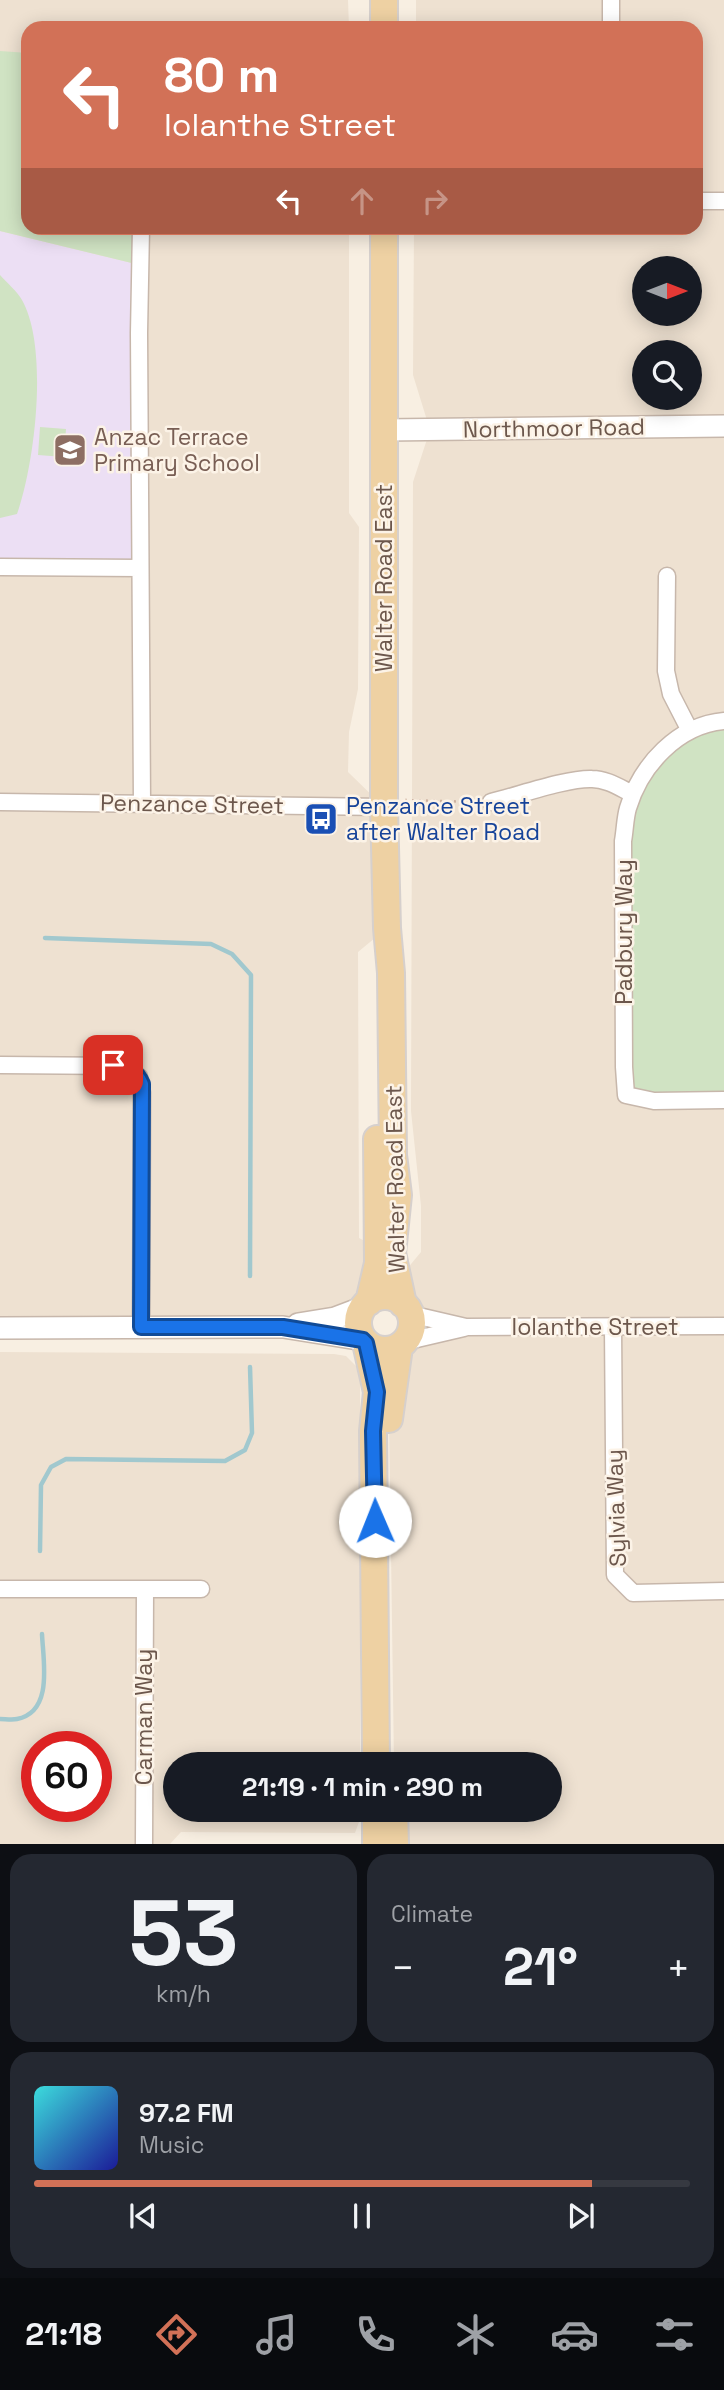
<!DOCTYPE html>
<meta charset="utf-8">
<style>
:root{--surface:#171b24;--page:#242831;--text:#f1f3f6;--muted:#9ea1a6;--line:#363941;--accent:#d27157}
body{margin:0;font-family:"Space Grotesk",sans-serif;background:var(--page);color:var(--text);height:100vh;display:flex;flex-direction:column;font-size:26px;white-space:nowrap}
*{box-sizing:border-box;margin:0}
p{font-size:23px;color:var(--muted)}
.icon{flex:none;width:38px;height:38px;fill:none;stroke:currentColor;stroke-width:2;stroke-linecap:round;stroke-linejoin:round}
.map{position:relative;height:1844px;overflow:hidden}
.sheet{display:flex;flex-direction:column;gap:10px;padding:10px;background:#0d0f14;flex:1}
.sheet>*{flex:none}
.banner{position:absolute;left:21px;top:21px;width:682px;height:214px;border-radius:21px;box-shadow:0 4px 18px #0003;background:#d27157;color:#fff;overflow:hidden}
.needle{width:46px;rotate:90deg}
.controls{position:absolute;left:632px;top:256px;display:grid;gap:14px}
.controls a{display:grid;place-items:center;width:70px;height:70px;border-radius:50%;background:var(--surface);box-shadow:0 4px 18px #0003;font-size:35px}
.speed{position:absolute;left:21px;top:1731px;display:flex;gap:14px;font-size:35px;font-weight:700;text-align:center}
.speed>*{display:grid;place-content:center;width:91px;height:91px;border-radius:50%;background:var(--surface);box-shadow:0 4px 18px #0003;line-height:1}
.speed .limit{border:10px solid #d22;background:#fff;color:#111}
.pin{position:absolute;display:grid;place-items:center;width:60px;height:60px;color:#fff;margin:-30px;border-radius:14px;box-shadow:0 4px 10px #0006}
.me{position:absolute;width:77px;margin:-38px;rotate:359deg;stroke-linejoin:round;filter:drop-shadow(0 0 5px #0008)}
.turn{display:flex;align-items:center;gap:24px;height:147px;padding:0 28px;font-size:32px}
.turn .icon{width:91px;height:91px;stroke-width:2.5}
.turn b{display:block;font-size:49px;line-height:60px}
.lanes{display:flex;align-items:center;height:66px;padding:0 28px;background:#0003;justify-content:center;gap:35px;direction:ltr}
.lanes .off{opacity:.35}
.big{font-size:52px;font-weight:600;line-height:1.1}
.sheet .card{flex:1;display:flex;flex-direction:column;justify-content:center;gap:10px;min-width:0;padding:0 24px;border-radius:21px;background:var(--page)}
.sheet .dial{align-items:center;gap:0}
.dial b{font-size:91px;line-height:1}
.song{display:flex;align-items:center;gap:21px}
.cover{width:84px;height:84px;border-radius:10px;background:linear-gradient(135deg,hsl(180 70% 55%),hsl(240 70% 35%))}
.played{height:7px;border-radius:4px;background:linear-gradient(90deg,var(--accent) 85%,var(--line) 85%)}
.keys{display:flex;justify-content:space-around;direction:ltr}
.heat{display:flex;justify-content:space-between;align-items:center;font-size:38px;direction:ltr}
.sheet .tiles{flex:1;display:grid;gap:10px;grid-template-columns:1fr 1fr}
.card:last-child{grid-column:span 2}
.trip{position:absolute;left:163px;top:1752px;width:399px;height:70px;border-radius:35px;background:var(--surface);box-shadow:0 4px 18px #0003;font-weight:600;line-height:70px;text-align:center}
.dock{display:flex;height:112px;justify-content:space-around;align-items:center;background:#090b0e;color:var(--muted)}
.dock .icon{width:49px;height:49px}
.dock .on{color:var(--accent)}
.dock b{font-size:32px;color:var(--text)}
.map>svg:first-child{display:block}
</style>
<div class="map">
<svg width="724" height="1844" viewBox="0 0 724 1844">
<rect width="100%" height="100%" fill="#f8efe2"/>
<!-- residential -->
<path fill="#eee1d1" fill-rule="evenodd" d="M0 0H348L349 28H28V228H349V513L359 527 358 689 349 732 348 772 384 807 387 928 358 952 359 1238 378 1248 369 1302 335 1318H0Z
M416 0H724V1844H395L394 1810H550V1764H394L389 1409 412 1321 397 1281 421 1252V1206L411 1111 413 482 430 430 413 375 414 228H696V28H416ZM644 268H690V313H644ZM644 352H690V397H644Z
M0 1352 334 1354 346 1356 360 1370V1764H175V1810H360V1819L355 1833 181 1832 170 1844H0ZM37 1746H96V1806H37Z"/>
<!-- education -->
<path fill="#ecdff4" d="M0 231 140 265V568L0 567Z"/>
<!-- green -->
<path fill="#d0e3c3" d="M0 51 28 53V228H141L140 265 0 231Z
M0 275C7 283 17 291 22 300 49 348 35 463 17 514L0 518Z
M40 427 66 429 64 457 38 455Z
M724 721V1100L640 1099 624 1082 627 810 668 745Z"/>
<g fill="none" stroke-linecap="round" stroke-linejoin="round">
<!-- stream -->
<path stroke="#a1c8ce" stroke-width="4.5" d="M45 938 211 944 232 954 251 975 250 1276
M40 1551 41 1485 51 1467 66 1459 225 1461 245 1450 252 1433 250 1367
M0 1719C5 1719 12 1720 17 1719 54 1712 43 1660 42 1634"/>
<defs>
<path id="minor" d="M611 28V0
M696 201H724
M141 228 139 333 142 803
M0 567 140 568
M667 576 666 671 671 694 689 729
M724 721C678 725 641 765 628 808 625 818 625 830 623 841L624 1067 626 1095 654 1101 724 1100
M0 802 384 807
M491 802C517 796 567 778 592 779 607 779 620 788 633 794
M0 1065 124 1066 139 1077 142 1093 141 1327
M410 1314 466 1327 724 1326
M613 1327 615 1575 633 1593 724 1591
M404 1342 464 1328
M0 1589H201
M144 1844 145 1589"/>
<path id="tertiary" d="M385 430 724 426
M298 1324 335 1318 364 1307
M0 1328 283 1327 364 1340"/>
<path id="primary" d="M384 0V28
M384 228V807L387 928 391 973 393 1155 398 1195 392 1253 403 1304
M358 1323a27 27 0 1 1 54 0a27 27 0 1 1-54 0Z
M369 1302 378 1263 377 1139
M366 1343 377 1392 373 1431 376 1764
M389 1419 399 1347
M376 1810V1844
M394 1810 395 1844"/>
</defs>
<!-- minor casing -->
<use href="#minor" stroke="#c7b7ab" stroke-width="19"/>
<!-- tertiary casing -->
<use href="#tertiary" stroke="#c7b7ab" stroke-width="24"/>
<!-- primary casing -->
<use href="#primary" stroke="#d6d0cd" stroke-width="30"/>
<!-- path -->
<path stroke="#ceb2a1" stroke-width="2.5" stroke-dasharray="2 5" stroke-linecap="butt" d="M405 800 477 802"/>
<!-- minor -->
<use href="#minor" stroke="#fff" stroke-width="16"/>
<!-- tertiary -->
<use href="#tertiary" stroke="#fff" stroke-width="21"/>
<!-- primary -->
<use href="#primary" stroke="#eed1a3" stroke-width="26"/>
</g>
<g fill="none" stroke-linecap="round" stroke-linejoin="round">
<defs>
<path id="route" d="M113 1065C127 1066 136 1070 142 1084L141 1327H283L363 1340 366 1343 377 1392 373 1431 375 1521"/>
</defs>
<!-- route casing -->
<use href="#route" stroke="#114b97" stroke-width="18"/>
<!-- route -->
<use href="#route" stroke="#1a73e8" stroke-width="12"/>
</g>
<!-- icons -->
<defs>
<symbol id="school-square" viewBox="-11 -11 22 22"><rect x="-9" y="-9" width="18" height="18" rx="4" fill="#8d6e63" stroke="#fcf3e7"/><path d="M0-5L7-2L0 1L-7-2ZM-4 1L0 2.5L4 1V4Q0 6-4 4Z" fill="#fff"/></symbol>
<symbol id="bus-square" viewBox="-11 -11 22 22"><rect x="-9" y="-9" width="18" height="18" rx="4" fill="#1a4fb4" stroke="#fcf3e7"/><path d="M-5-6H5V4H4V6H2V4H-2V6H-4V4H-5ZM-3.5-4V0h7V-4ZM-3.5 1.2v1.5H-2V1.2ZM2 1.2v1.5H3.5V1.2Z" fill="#fff"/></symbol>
</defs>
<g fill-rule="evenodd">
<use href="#school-square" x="51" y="431" width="38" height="38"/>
<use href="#bus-square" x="302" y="800" width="38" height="38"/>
</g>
<g text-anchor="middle" stroke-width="5" stroke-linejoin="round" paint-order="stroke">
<!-- street labels -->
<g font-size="23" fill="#6c574c" stroke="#fcf3e7">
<text transform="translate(554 428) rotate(-1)" y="8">Northmoor Road</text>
<text transform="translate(384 578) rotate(-90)" y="8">Walter Road East</text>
<text transform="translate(192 804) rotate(1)" y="8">Penzance Street</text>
<text transform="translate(624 932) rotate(-90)" y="8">Padbury Way</text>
<text transform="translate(395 1179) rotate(-91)" y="8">Walter Road East</text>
<text x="595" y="1335">Iolanthe Street</text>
<text transform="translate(616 1508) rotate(-92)" y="8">Sylvia Way</text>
<text transform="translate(144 1717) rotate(-90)" y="8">Carman Way</text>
</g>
<!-- education labels -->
<g font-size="23" fill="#785e54" stroke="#fcf3e7" text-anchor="start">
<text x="94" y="445">Anzac Terrace<tspan x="94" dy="26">Primary School</tspan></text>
</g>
<!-- transit labels -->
<g font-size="23" fill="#164399" stroke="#fcf3e7" text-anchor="start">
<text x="346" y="814">Penzance Street<tspan x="346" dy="26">after Walter Road</tspan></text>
</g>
</g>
</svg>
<div class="controls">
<a><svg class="needle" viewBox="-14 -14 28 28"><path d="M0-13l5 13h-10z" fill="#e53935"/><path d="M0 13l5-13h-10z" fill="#9ea1a6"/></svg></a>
<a><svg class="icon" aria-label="search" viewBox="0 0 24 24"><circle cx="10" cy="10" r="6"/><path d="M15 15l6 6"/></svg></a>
</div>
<div class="speed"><div class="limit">60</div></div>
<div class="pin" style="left:113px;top:1065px;background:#d93025"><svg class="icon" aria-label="arrive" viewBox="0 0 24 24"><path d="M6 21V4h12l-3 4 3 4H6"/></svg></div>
<svg class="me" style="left:375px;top:1521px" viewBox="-20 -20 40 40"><circle r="19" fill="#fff"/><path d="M0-13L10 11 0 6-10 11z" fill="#1a73e8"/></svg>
<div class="trip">21:19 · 1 min · 290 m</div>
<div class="banner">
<div class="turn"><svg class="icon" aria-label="left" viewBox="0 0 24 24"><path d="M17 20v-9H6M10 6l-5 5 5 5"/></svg><div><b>80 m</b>Iolanthe Street</div></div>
<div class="lanes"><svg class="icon" aria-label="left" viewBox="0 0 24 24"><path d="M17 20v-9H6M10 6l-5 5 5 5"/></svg><svg class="icon off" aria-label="ahead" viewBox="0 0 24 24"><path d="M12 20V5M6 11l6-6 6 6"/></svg><svg class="icon off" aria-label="right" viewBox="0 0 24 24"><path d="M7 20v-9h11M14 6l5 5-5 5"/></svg></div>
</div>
</div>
<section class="sheet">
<div class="tiles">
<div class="card dial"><b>53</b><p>km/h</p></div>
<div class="card"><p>Climate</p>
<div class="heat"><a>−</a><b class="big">21°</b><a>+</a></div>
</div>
<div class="card">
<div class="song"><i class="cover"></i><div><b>97.2 FM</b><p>Music</p></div></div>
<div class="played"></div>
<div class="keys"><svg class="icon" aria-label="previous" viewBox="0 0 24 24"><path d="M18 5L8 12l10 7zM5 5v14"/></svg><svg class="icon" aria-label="pause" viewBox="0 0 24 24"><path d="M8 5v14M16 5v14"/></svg><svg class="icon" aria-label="next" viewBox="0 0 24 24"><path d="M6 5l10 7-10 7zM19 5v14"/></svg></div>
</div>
</div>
</section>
<nav class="dock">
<b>21:18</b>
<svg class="icon on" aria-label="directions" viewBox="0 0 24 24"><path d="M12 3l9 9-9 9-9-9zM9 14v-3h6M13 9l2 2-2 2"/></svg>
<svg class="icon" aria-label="music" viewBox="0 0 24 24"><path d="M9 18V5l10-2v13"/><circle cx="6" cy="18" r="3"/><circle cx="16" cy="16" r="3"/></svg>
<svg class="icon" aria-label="phone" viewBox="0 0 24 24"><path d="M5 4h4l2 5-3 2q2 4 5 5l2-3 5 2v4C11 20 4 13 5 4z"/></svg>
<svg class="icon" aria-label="climate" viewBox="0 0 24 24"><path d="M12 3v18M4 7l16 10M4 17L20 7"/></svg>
<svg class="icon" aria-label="car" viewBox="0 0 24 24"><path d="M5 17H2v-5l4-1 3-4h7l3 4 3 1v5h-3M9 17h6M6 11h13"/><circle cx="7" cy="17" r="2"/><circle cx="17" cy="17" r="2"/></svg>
<svg class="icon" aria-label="filters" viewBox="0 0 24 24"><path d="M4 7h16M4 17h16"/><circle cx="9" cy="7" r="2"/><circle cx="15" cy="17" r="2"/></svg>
</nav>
